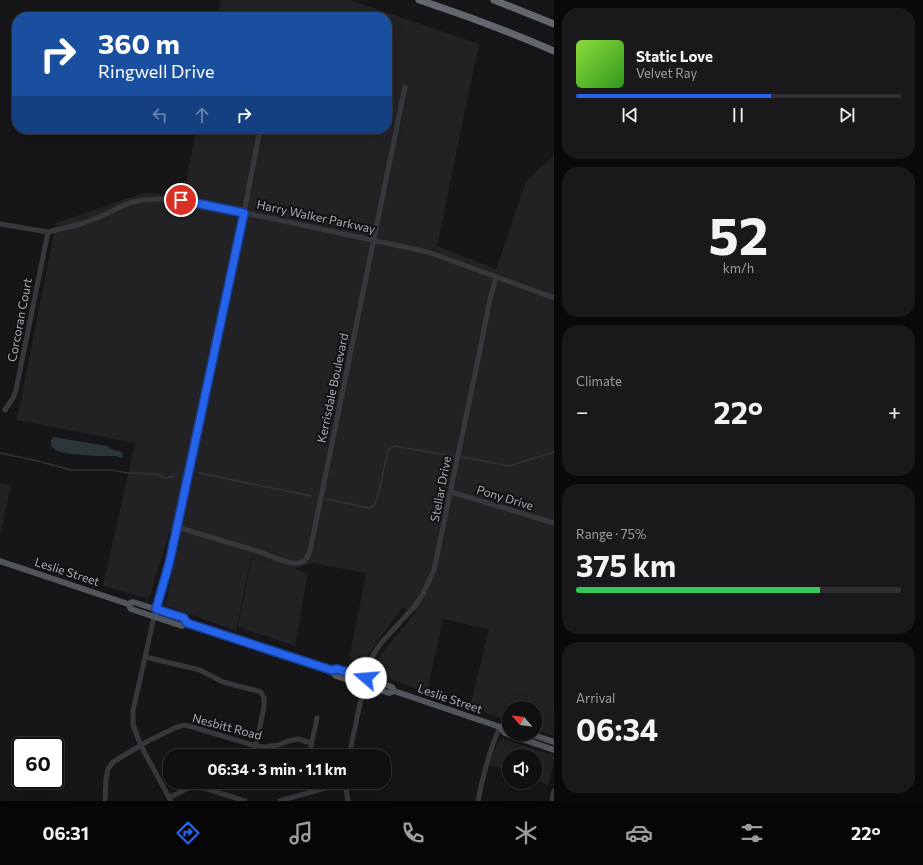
<!DOCTYPE html>
<meta charset="utf-8">
<style>
:root{--surface:#101012;--page:#19191b;--text:#f1f3f6;--muted:#9c9d9f;--line:#303032;--accent:#2563eb}
body{margin:0;font-family:Commissioner,sans-serif;background:var(--page);color:var(--text);height:100vh;display:flex;flex-direction:column;font-size:15px;white-space:nowrap}
*{box-sizing:border-box;margin:0}
p{font-size:13px;color:var(--muted)}
.icon{flex:none;width:22px;height:22px;fill:none;stroke:currentColor;stroke-width:2;stroke-linecap:round;stroke-linejoin:round}
.map{position:relative;flex:1;overflow:hidden}
.details{display:flex;flex-direction:column;gap:8px;padding:8px;background:#09090a;width:369px}
.details>*{flex:none}
.guide{position:absolute;left:12px;top:12px;width:380px;height:122px;border-radius:16px;box-shadow:0 4px 16px #0002,0 0 0 1px var(--line);background:#1a4fa0;color:#fff;overflow:hidden}
.needle{width:26px;rotate:299deg}
.tools{position:absolute;left:502px;top:701px;display:grid;gap:8px}
.tools a{display:grid;place-items:center;width:40px;height:40px;border-radius:50%;background:var(--surface);box-shadow:0 4px 16px #0002,0 0 0 1px var(--line);font-size:20px}
.speed{position:absolute;left:12px;top:737px;display:flex;gap:8px;font-size:20px;font-weight:700;text-align:center}
.speed>*{display:grid;place-content:center;width:52px;height:52px;border-radius:50%;background:var(--surface);box-shadow:0 4px 16px #0002,0 0 0 1px var(--line);line-height:1}
.speed .limit{border:2px solid #111;border-radius:6px;background:#fff;color:#111}
.pin{position:absolute;display:grid;place-items:center;width:34px;height:34px;color:#fff;margin:-17px;border:2px solid #fff;border-radius:50%;box-shadow:0 1px 4px #0007}
.me{position:absolute;width:44px;margin:-22px;rotate:288deg;stroke-linejoin:round;filter:drop-shadow(0 0 3px #0008)}
.turn{display:flex;align-items:center;gap:14px;height:84px;padding:0 20px;font-size:18px}
.turn .icon{width:52px;height:52px;stroke-width:2.5}
.turn b{display:block;font-size:28px;line-height:34px}
.lanes{display:flex;align-items:center;height:38px;padding:0 20px;background:#0003;justify-content:center;gap:20px;direction:ltr}
.lanes .off{opacity:.35}
.big{font-size:30px;font-weight:700;line-height:1.1}
.details .widget{flex:1;display:flex;flex-direction:column;justify-content:center;gap:6px;min-width:0;padding:0 14px;border-radius:16px;background:var(--page)}
.details .dial{align-items:center;gap:0}
.dial b{font-size:52px;line-height:1}
.song{display:flex;align-items:center;gap:12px}
.cover{width:48px;height:48px;border-radius:6px;background:linear-gradient(135deg,hsl(90 70% 55%),hsl(110 70% 35%))}
.played{height:4px;border-radius:2px;background:linear-gradient(90deg,var(--accent) 60%,var(--line) 60%)}
.keys{display:flex;justify-content:space-around;direction:ltr}
.heat{display:flex;justify-content:space-between;align-items:center;font-size:22px;direction:ltr}
.charge{height:6px;border-radius:3px;background:linear-gradient(90deg,#34c759 75%,var(--line) 0)}
.trip{position:absolute;left:163px;top:749px;width:228px;height:40px;border-radius:16px;background:var(--surface);box-shadow:0 4px 16px #0002,0 0 0 1px var(--line);font-weight:700;line-height:40px;text-align:center}
.tab-bar{display:flex;height:64px;justify-content:space-around;align-items:center;background:#060607;color:var(--muted)}
.tab-bar .icon{width:28px;height:28px}
.tab-bar .on{color:var(--accent)}
.tab-bar b{font-size:18px;color:var(--text)}
main{display:flex;flex:1;min-height:0}
.map>svg:first-child{display:block}
</style>
<main>
<div class="map">
<svg width="554" height="801" viewBox="0 0 554 801">
<rect width="100%" height="100%" fill="#161618"/>
<!-- built -->
<path fill="#222225" d="M221 0H350L479 44 437 246 496 269 526 182 554 155V736L535 730V708H509V721L470 707 489 629 443 619 427 692 381 676 375 677 374 673 375 665 381 654 416 612 402 608 363 661 349 659 366 573 312 563 295 569 308 573 295 646 238 627 252 558 273 563 251 557 236 631 165 605 180 538 169 533 149 599 103 586 135 443 17 420 56 223 144 193 184 194 196 129H387V17H218Z
M0 483 11 485 0 535Z
M501 738 553 755 554 758V762L548 785 535 780V756H509V771L489 765 497 744Z"/>
<!-- water -->
<path fill="#2c353c" d="M53 437 108 446C112 451 118 450 123 453L122 458 115 456H97L70 454 57 451 51 446V440Z"/>
<g fill="none" stroke-linecap="round" stroke-linejoin="round">
<!-- stream -->
<path stroke="#2c353c" stroke-width="1.5" d="M0 453 34 460 71 470H111L127 473 157 474 164 478 174 476
M462 457 509 466 554 452
M199 473 311 496
M327 499 369 508 375 504 379 491 388 450 394 446 453 456"/>
<!-- minor -->
<path stroke="#37383d" stroke-width="5" d="M0 224 48 232 81 224 97 218 129 203 143 200 159 199H174L274 219 428 252 554 298
M5 410 13 398 16 390 48 232
M451 492 554 523
M177 527C206 536 234 544 263 553 274 557 286 564 298 563 306 562 307 557 310 551L405 87
M145 657 200 670 223 682 261 692 264 698V707L256 746
M309 756 317 718
M349 756 368 666C372 657 376 649 382 642L414 607 423 594 434 570 480 350 490 299 496 277
M310 782 313 791
M345 782 348 801
M169 798 184 790 192 787 204 788 245 801
M105 801 106 779 108 769 113 762 148 741 177 727 184 725 193 727 256 746 265 747 278 745 288 741 298 739 311 743
M171 801 141 746 133 725V711L154 617 169 564 177 527 244 213 260 129
M280 801 336 785 345 784
M478 801C483 776 489 750 500 727
M552 801 554 791"/>
<!-- major -->
<path stroke="#53555c" stroke-width="6" d="M0 561 128 604 133 602 184 618 187 623
M128 604 131 609 182 626 187 623 331 670 337 669 392 687 394 691 500 727 507 726 509 727
M331 670 336 676 389 693 394 691
M500 727 505 733 554 750
M530 734 554 742"/>
<!-- highway -->
<path stroke="#63666e" stroke-width="7" d="M419 0C465 15 510 32 554 51
M494 0 554 24"/>
</g>
<g fill="none" stroke-linecap="round" stroke-linejoin="round">
<defs>
<path id="route" d="M181 200 244 213 177 527 169 564 156 609 184 618 187 623 331 670 337 669 366 678"/>
</defs>
<!-- route casing -->
<use href="#route" stroke="#184099" stroke-width="10"/>
<!-- route -->
<use href="#route" stroke="#2563eb" stroke-width="7"/>
</g>
<g text-anchor="middle" stroke-width="4" stroke-linejoin="round" paint-order="stroke">
<!-- street labels -->
<g font-size="12" fill="#a8adb8" stroke="#111113">
<text transform="translate(316 217) rotate(12)" y="4">Harry Walker Parkway</text>
<text transform="translate(20 320) rotate(-79)" y="4">Corcoran Court</text>
<text transform="translate(333 388) rotate(-78)" y="4">Kerrisdale Boulevard</text>
<text transform="translate(441 489) rotate(-79)" y="4">Stellar Drive</text>
<text transform="translate(505 498) rotate(17)" y="4">Pony Drive</text>
<text transform="translate(67 572) rotate(18)" y="4">Leslie Street</text>
<text transform="translate(450 699) rotate(19)" y="4">Leslie Street</text>
<text transform="translate(227 727) rotate(15)" y="4">Nesbitt Road</text>
</g>
</g>
</svg>
<div class="tools">
<a><svg class="needle" viewBox="-14 -14 28 28"><path d="M0-13l5 13h-10z" fill="#e53935"/><path d="M0 13l5-13h-10z" fill="#9c9d9f"/></svg></a>
<a><svg class="icon" aria-label="sound" viewBox="0 0 24 24"><path d="M4 9h4l5-4v14l-5-4H4zM17 9q2 3 0 6"/></svg></a>
</div>
<div class="speed"><div class="limit">60</div></div>
<div class="pin" style="left:181px;top:200px;background:#d93025"><svg class="icon" aria-label="arrive" viewBox="0 0 24 24"><path d="M6 21V4h12l-3 4 3 4H6"/></svg></div>
<svg class="me" style="left:366px;top:678px" viewBox="-20 -20 40 40"><circle r="19" fill="#fff"/><path d="M0-13L10 11 0 6-10 11z" fill="#2563eb"/></svg>
<div class="trip">06:34 · 3 min · 1.1 km</div>
<div class="guide">
<div class="turn"><svg class="icon" aria-label="right" viewBox="0 0 24 24"><path d="M7 20v-9h11M14 6l5 5-5 5"/></svg><div><b>360 m</b>Ringwell Drive</div></div>
<div class="lanes"><svg class="icon off" aria-label="left" viewBox="0 0 24 24"><path d="M17 20v-9H6M10 6l-5 5 5 5"/></svg><svg class="icon off" aria-label="ahead" viewBox="0 0 24 24"><path d="M12 20V5M6 11l6-6 6 6"/></svg><svg class="icon" aria-label="right" viewBox="0 0 24 24"><path d="M7 20v-9h11M14 6l5 5-5 5"/></svg></div>
</div>
</div>
<section class="details">
<div class="widget">
<div class="song"><i class="cover"></i><div><b>Static Love</b><p>Velvet Ray</p></div></div>
<div class="played"></div>
<div class="keys"><svg class="icon" aria-label="previous" viewBox="0 0 24 24"><path d="M18 5L8 12l10 7zM5 5v14"/></svg><svg class="icon" aria-label="pause" viewBox="0 0 24 24"><path d="M8 5v14M16 5v14"/></svg><svg class="icon" aria-label="next" viewBox="0 0 24 24"><path d="M6 5l10 7-10 7zM19 5v14"/></svg></div>
</div>
<div class="widget dial"><b>52</b><p>km/h</p></div>
<div class="widget"><p>Climate</p>
<div class="heat"><a>−</a><b class="big">22°</b><a>+</a></div>
</div>
<div class="widget"><p>Range · 75%</p><b class="big">375 km</b><div class="charge"></div></div>
<div class="widget"><p>Arrival</p><b class="big">06:34</b></div>
</section>
</main>
<nav class="tab-bar">
<b>06:31</b>
<svg class="icon on" aria-label="directions" viewBox="0 0 24 24"><path d="M12 3l9 9-9 9-9-9zM9 14v-3h6M13 9l2 2-2 2"/></svg>
<svg class="icon" aria-label="music" viewBox="0 0 24 24"><path d="M9 18V5l10-2v13"/><circle cx="6" cy="18" r="3"/><circle cx="16" cy="16" r="3"/></svg>
<svg class="icon" aria-label="phone" viewBox="0 0 24 24"><path d="M5 4h4l2 5-3 2q2 4 5 5l2-3 5 2v4C11 20 4 13 5 4z"/></svg>
<svg class="icon" aria-label="climate" viewBox="0 0 24 24"><path d="M12 3v18M4 7l16 10M4 17L20 7"/></svg>
<svg class="icon" aria-label="car" viewBox="0 0 24 24"><path d="M5 17H2v-5l4-1 3-4h7l3 4 3 1v5h-3M9 17h6M6 11h13"/><circle cx="7" cy="17" r="2"/><circle cx="17" cy="17" r="2"/></svg>
<svg class="icon" aria-label="filters" viewBox="0 0 24 24"><path d="M4 7h16M4 17h16"/><circle cx="9" cy="7" r="2"/><circle cx="15" cy="17" r="2"/></svg>
<b>22°</b>
</nav>
